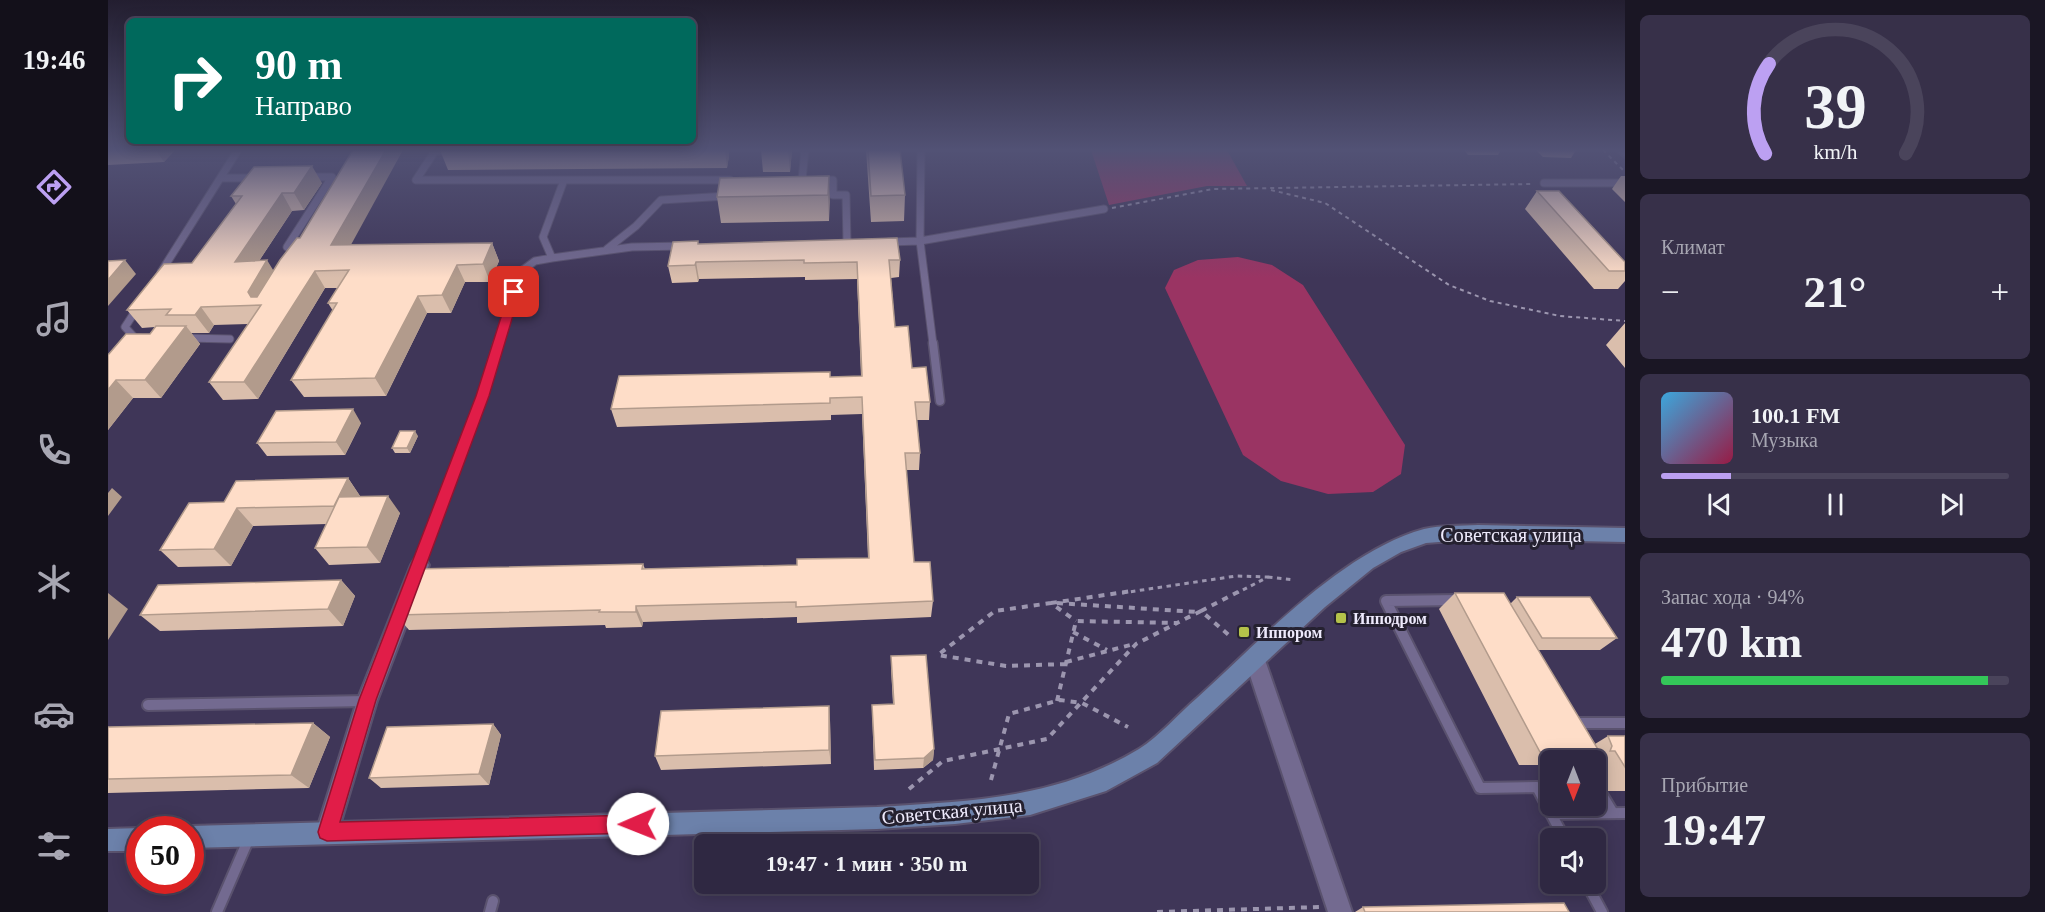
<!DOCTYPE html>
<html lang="ru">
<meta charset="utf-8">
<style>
:root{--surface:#2f2842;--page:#373049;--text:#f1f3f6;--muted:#a7a6b2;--line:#4a445b;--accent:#bca0f2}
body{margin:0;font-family:"Times New Roman",serif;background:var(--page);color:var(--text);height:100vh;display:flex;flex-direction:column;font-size:22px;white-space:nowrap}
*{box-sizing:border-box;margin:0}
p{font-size:20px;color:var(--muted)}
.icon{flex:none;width:33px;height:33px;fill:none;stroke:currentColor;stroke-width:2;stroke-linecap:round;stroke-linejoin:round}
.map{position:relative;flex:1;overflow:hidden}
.panel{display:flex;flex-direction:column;gap:15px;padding:15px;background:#1a1624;width:420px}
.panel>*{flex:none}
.guide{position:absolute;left:18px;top:18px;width:570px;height:126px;border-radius:9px;box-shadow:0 3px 15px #0003,0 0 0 2px var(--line);background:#00695c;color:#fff;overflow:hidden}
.needle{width:39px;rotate:180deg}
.fabs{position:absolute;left:1432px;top:750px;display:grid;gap:12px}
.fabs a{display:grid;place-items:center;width:66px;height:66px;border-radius:9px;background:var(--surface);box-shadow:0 3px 15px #0003,0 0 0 2px var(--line);font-size:30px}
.speed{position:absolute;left:18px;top:816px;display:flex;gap:12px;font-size:30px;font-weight:700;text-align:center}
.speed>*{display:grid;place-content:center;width:78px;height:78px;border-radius:50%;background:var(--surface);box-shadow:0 3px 15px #0003,0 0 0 2px var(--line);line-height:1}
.speed .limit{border:9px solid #d22;background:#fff;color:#111}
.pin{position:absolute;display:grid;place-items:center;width:51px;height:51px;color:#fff;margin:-26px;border-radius:12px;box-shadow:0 3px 9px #0006}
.me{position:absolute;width:66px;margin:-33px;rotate:269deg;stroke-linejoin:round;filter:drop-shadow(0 0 4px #0008)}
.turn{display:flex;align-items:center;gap:21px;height:126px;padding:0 30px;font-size:27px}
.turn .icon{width:78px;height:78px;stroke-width:2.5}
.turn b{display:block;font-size:42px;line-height:51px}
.big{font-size:45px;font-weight:800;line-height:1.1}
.panel .widget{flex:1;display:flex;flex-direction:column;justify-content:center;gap:9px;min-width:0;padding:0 21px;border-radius:9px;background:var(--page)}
.panel .dial{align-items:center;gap:0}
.dial svg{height:156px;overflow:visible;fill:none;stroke:var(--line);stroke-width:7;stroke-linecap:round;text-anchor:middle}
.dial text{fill:var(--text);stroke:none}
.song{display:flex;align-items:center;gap:18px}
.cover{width:72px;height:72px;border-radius:9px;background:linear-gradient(135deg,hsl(200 70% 55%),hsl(340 70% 35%))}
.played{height:6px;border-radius:3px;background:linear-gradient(90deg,var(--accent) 20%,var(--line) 20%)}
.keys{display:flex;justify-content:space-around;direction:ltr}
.heat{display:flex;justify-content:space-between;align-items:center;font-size:33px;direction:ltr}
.charge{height:9px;border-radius:4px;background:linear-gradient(90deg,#34c759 94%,var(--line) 0)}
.trip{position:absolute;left:586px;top:834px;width:345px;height:60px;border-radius:9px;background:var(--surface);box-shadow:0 3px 15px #0003,0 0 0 2px var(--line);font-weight:800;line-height:60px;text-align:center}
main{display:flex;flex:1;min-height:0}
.tabs{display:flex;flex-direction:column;width:108px;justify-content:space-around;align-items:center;background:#13101a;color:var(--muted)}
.tabs .icon{width:42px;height:42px}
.tabs .selected{color:var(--accent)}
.tabs b{font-size:27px;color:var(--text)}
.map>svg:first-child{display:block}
</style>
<main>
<nav class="tabs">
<b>19:46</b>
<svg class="icon selected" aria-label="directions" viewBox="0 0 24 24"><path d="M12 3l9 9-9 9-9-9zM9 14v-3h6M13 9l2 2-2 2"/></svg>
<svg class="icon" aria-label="music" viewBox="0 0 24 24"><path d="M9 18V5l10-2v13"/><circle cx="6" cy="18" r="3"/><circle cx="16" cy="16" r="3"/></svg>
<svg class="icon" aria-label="phone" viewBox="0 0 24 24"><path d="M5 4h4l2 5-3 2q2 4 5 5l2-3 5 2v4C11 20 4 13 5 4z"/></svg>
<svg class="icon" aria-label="climate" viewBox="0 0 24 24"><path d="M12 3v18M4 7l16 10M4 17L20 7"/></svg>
<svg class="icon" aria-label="car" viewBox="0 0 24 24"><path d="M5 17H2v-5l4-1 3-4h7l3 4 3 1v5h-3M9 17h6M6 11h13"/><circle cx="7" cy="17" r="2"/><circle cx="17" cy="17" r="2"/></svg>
<svg class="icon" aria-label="filters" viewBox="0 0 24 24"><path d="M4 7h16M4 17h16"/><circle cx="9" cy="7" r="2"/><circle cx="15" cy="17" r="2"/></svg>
</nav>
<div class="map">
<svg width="1517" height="912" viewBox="0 0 1517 912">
<rect width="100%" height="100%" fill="#3f3658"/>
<!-- green -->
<path fill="#9a3463" d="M983 150H1119L1139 186H1099L1001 205Z
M1130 257 1164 265 1195 285 1297 445 1293 474 1265 492 1220 494 1173 481 1135 455 1057 288 1066 270 1090 260Z"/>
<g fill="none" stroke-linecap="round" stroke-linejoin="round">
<defs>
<path id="service-far2" d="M813 150 812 241 825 344
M344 151H327L308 180H456L435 237 444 258 427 261 412 272 390 344
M114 178H146
M456 180H622
M689 180H694L697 150
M710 180H725V195H738L739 243
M1436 183H1517
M780 242 812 241 996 209
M499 249 528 226 553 200 619 196
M191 252 179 247 224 177H201
M444 258 524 247 576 246
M53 272 130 150
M30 307 17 327 27 338H32
M78 338 122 339"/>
<path id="service-far1" d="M825 343 832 401
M312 565 374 396 390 343"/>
<path id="service" d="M1351 600 1278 601 1372 788 1429 787 1456 838
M40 705 259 701
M1465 723H1517
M1488 785 1505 813
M1443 814 1517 813
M1479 884 1494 912
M109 912 141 838
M382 912 385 901"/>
<path id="minor" d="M1508 150H1517V157Z
M312 557 318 560 321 565 269 701 230 832 227 840 219 843 211 840 208 832 249 701 303 565 306 560Z
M1147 651 1154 654 1157 660 1244 912H1220L1137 660 1140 654Z"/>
<path id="secondary" d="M1370 525 1517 528V542L1370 539 1318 543 1293 552 1265 568 1217 607 1049 763 998 791 922 815 847 824 769 829 82 848V830H74L82 826 769 807C863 801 948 799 1031 749 1052 736 1070 714 1089 698 1152 641 1233 552 1316 529 1333 525 1353 526 1370 525Z
M32 828 37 830H32V851H0V829Z"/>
</defs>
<!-- service-far2 casing -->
<use href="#service-far2" stroke="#5a526e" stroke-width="9"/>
<!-- service-far1 casing -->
<use href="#service-far1" stroke="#5a526e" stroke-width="11"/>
<!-- service casing -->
<use href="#service" stroke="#5a526e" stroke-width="14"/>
<!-- minor casing -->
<use href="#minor" stroke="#5a526e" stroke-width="4"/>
<!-- secondary casing -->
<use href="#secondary" stroke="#5a526e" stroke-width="4"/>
<!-- path-far2 -->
<path stroke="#9c96af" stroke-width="2" stroke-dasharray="4 4" stroke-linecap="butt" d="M1495 150 1517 172
M1163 190 1217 203 1341 285 1382 301 1452 316 1517 321
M1004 208 1105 189 1425 184"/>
<!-- path-far1 -->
<path stroke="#9c96af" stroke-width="3" stroke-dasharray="4.5 4.5" stroke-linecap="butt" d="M1160 577 1186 580
M1014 593 1128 576 1160 577 1129 593"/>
<!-- path -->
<path stroke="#9c96af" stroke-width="4" stroke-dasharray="6 6" stroke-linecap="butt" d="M943 603 1024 591
M949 603 1089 612
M1093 611 1132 591
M965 632 999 650
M958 662 1026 644
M958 664 898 666 830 655 887 611 943 603 968 621
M949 701 968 621 1069 623 1093 611 1123 637
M883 780 901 714 952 700 974 703 1020 727
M801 789 835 761 939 739 1028 644 1069 623
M1049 912 1213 907"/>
<!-- service-far2 -->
<use href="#service-far2" stroke="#736a90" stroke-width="7"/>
<!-- service-far1 -->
<use href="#service-far1" stroke="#736a90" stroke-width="8"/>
<!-- service -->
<use href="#service" stroke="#736a90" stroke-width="10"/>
<!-- minor -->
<use href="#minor" fill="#736a90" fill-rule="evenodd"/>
<!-- secondary -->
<use href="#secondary" fill="#6c81aa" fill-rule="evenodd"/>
</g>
<!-- wall -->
<path fill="#dabeac" d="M0 150H67L56 162 0 165Z
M332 150H621V156L619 168 340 170Z
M653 150H684L682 172H655Z
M758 150H792L797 195 796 221 763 222Z
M1356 150H1393L1390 155H1360Z
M1428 150H1468L1463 158 1435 157Z
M721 176V221L613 223 609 197Z
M1513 176H1517V202L1504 189Z
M214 183 196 210 184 211 151 261 166 271 243 245 384 243 391 261 382 282H357L343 313H319L278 396 196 397 183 380 225 311 220 303 230 288H217L150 399 115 400 101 382 140 324 106 325 101 333H83L92 344 53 398H25L0 430V355L42 334 47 327 34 328 19 310 84 263 128 204 123 196Z
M1429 191 1517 262V281L1510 289H1486L1417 209Z
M590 241V244L792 260 791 277 783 278 787 327 804 368 822 402 821 420H809L812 453 811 470H798L806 562 825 601 823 617 689 623V617L535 622 534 627 498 628 497 625 301 630 288 615 535 564 537 569 689 565 760 558 754 414 723 415V420L509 427 503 409 722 377 753 376 749 279 697 280V277L591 279 590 282 564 283 560 266Z
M1517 323V368L1498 345Z
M253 423 237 455 159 456 149 443Z
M310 436 302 453H287L284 448Z
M240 478 252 496V497L292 513 272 563 221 565 207 548 219 524 145 526 123 566 70 567 52 550 116 502Z
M233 580 247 596 235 626 52 631 32 615Z
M1347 593 1402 604 1409 597 1509 638 1492 650H1430L1487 744 1500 736H1517V791H1500L1488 772V760H1481V758L1476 760H1443V765H1411L1331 609Z
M783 656 826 749 825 760 815 768 766 770 764 705 785 704 783 668Z
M722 720 723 764 553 770 547 756Z
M205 723 222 737 201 788 0 793V727Z
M385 724 393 735 381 785 273 788 261 778Z
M1255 907 1461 912H1247Z"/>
<!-- shaded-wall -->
<path fill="#b29b8c" d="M48 150H67L56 162Z
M278 150H295L233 263 223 245Z
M617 150H621V156L619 168Z
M680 150H684L682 172Z
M204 166 214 183 196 210 186 193Z
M721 176 722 202 721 221 720 195Z
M174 193 184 211 139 279 127 262Z
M384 243 391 261 382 282 375 264Z
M17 260 28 274 0 306V280Z
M159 260 170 278 154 307 143 297 140 292Z
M588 262 591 279 590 282 587 265Z
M349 265 357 282 343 313 334 295Z
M207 271 217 288 150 399 136 382Z
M310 296 319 313 278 396 267 378Z
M93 307 106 325 101 333 87 315Z
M78 326 92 344 53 398 37 380Z
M8 380 25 398 0 430V390Z
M245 409 253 423 237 455 228 442Z
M307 431 310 436 302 453 299 448Z
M240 478 252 496 240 523 226 506Z
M4 488 14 497 0 516V493Z
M280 496 292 513 272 563 259 547Z
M129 508 145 526 123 566 106 549Z
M233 580 247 596 235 626 220 609Z
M0 593 20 609 0 640Z
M528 606 535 622 534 627 528 612Z
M721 706 722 720 723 764 721 750Z
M205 723 222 737 201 788 183 775Z
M385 724 393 735 381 785 371 774Z
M826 749 825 760 815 768 816 758Z"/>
<!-- building -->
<path fill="#feddc8" stroke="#b29b8c" stroke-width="1.5" d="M245 150H278L223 245 384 243 375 264 349 265 334 295 310 296 267 378 183 380 229 303H220L241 270 207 271 136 382H101L153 305 93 307 87 315H58L63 309 19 310 56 264 84 263 134 196H123L146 167 204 166 186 193H174L127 262 159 260 140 292 143 297H149L172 260 189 238H192Z
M760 150H792L797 195 763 196Z
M721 176 720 195 609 197 612 178Z
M1429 191H1451L1517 262V271H1501Z
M789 238 792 260H781L787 327 800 326 804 368 818 367 822 402H807L812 453H797L806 562H822L825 601 688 607V602L528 606V612H491L492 610 288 615 306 569 535 564 534 569 689 565V559L761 558 754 397 722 398V403L503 409 511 376 722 372V377L754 376 749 262 696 263V260L588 262 587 265 560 266 565 242 590 241V244Z
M17 260 0 280V261Z
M48 326H78L37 380H8L0 390V355L18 334H42Z
M245 409 228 442 149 443 168 411Z
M292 431H307L299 448H284Z
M240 478 226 506 129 508 106 549 52 550 81 503 116 502 128 481Z
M280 496 259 547 207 548 231 497Z
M233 580 220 609 32 615 50 585Z
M1347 593H1396L1491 751 1432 752Z
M1409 597H1482L1509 638H1434Z
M818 655 826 749 816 758 767 760 764 705 786 704 783 656Z
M721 706V750L547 756 553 711Z
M205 723 183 775 0 779V727Z
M385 724 371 774 261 778 279 727Z
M1500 736H1517V767L1507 751H1502L1504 746Z
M1456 903 1461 912H1257L1255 907Z"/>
<!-- sky -->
<linearGradient id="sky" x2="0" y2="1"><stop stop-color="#231e30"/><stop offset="0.54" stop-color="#525275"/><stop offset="1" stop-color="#525275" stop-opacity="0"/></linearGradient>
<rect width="1517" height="278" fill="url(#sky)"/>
<!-- route -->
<path fill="#e11d48" stroke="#92132f" stroke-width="1.5" d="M406 289 412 292 381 396 268 700 232 822 530 815 536 817 539 824 536 831 530 833 219 841 212 838 210 832 251 700 368 396 401 292Z"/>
<!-- markers -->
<g fill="#b4c24a" stroke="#252130" stroke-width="2">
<rect x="1227" y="612" width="12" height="12" rx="3"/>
<rect x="1130" y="626" width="12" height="12" rx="3"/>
</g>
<g text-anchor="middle" stroke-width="6" stroke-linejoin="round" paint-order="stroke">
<!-- poi labels -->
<g font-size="16" font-weight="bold" fill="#eeeafc" stroke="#252130" text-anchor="start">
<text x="1245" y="624">Ипподром</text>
<text x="1148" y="638">Иппором</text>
</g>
<!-- near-street labels -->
<g font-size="20" fill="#eeeafc" stroke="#252130">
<text x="1403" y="542">Советская улица</text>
<text transform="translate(844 811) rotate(-5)" y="7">Советская улица</text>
</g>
</g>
</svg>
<div class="fabs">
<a><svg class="needle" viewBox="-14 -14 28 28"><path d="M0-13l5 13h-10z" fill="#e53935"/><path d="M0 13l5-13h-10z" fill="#a7a6b2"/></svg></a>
<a><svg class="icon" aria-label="sound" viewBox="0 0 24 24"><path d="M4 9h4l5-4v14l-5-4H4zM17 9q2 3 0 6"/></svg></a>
</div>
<div class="speed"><div class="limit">50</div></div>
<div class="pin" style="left:406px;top:292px;background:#d93025"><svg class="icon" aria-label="arrive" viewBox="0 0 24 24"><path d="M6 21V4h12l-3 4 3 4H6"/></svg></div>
<svg class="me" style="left:530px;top:824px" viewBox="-20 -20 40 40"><circle r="19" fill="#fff"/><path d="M0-13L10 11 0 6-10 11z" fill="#e11d48"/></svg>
<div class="trip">19:47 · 1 мин · 350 m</div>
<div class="guide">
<div class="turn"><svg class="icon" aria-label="right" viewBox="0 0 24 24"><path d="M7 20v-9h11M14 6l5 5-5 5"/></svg><div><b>90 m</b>Направо</div></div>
</div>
</div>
<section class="panel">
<div class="widget dial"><svg viewBox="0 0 100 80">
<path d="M14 69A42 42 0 1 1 86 69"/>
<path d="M14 69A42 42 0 0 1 16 23" stroke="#bca0f2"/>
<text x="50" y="56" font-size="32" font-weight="700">39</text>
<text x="50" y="72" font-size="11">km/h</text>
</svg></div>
<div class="widget"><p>Климат</p>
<div class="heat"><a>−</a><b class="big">21°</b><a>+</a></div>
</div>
<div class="widget">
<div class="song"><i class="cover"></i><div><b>100.1 FM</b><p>Музыка</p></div></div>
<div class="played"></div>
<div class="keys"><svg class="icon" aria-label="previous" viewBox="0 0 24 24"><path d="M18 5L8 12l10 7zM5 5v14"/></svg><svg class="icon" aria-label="pause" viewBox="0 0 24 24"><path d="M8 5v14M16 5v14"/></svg><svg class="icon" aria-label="next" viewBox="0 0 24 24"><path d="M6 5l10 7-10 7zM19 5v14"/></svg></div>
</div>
<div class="widget"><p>Запас хода · 94%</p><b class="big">470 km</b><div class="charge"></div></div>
<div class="widget"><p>Прибытие</p><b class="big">19:47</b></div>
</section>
</main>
